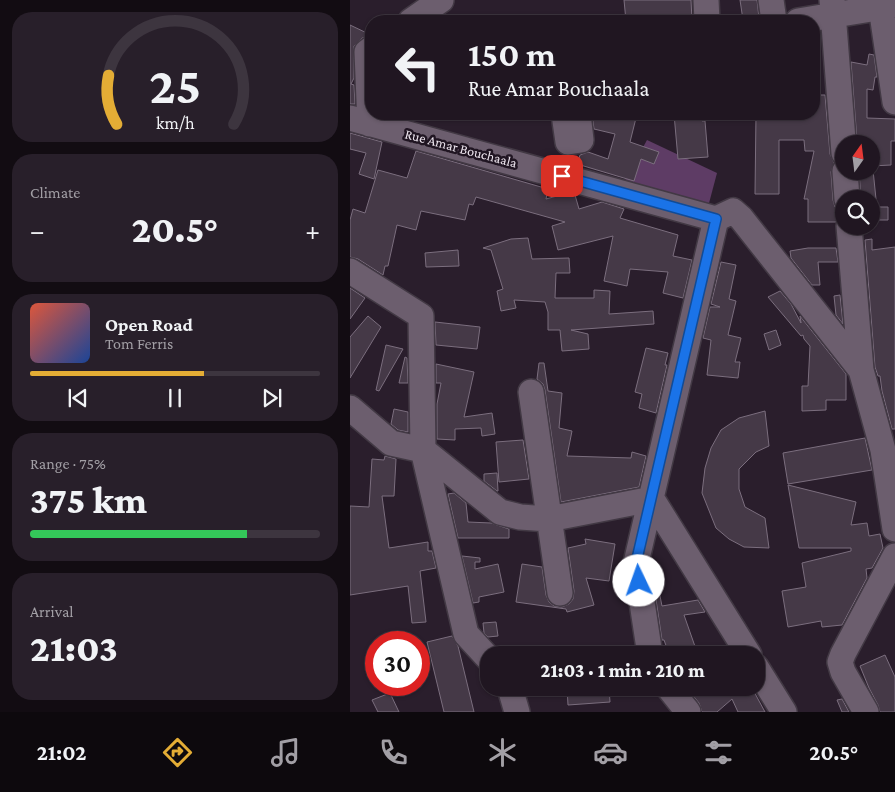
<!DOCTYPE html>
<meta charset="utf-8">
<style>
:root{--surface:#201621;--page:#281f2a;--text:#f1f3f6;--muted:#a29fa5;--line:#3d353f;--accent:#e4ad35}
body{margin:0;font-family:"Crimson Pro",serif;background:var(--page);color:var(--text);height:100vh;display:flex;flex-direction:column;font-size:19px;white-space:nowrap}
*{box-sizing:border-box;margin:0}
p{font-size:16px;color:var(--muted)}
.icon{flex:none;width:28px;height:28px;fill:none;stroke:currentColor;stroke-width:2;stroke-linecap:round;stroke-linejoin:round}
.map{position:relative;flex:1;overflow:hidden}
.sheet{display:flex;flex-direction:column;gap:12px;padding:12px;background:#120c12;width:350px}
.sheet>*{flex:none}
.hud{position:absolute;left:15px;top:15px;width:455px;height:105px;border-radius:20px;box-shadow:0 1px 4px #0004,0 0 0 1px var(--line);background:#201621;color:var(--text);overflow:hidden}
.needle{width:32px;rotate:14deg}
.controls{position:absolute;left:485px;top:135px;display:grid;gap:10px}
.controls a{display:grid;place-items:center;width:45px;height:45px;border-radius:50%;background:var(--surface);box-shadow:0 1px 4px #0004,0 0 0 1px var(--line);font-size:25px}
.speed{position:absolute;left:15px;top:631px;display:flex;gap:10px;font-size:25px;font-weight:700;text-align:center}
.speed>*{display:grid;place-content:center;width:65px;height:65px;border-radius:50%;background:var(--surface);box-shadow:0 1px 4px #0004,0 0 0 1px var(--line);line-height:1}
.speed .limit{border:8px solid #d22;background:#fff;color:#111}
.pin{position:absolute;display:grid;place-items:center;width:42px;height:42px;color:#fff;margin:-21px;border-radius:10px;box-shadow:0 2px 8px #0006}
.me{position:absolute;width:55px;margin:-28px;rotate:357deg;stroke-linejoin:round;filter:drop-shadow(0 0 4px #0008)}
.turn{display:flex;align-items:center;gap:18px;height:105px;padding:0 20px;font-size:22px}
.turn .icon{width:65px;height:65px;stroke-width:2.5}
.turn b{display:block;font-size:35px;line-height:42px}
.big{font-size:38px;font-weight:800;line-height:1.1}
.sheet .tile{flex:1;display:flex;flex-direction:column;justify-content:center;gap:8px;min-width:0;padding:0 18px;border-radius:20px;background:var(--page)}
.sheet .dial{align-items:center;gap:0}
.dial svg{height:130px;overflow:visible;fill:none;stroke:var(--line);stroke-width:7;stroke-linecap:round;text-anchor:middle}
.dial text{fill:var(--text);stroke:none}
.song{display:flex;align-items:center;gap:15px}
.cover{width:60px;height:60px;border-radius:8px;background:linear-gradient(135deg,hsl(10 70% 55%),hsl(220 70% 35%))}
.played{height:5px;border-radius:2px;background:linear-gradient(90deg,var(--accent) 60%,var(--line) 60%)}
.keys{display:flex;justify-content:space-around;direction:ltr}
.heat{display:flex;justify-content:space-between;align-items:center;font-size:28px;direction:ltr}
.charge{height:8px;border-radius:4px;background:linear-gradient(90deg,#34c759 75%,var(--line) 0)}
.trip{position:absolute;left:130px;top:646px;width:285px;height:50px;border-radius:20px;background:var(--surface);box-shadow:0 1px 4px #0004,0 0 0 1px var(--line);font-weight:800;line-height:50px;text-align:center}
.tab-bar{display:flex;height:80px;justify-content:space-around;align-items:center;background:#0d090d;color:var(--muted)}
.tab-bar .icon{width:35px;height:35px}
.tab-bar .on{color:var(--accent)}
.tab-bar b{font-size:22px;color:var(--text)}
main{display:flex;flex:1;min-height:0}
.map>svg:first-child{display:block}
</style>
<main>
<section class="sheet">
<div class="tile dial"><svg viewBox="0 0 100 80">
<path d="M14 69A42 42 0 1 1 86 69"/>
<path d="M14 69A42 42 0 0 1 9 39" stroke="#e4ad35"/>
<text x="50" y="56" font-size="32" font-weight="700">25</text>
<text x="50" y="72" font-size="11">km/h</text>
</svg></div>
<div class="tile"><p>Climate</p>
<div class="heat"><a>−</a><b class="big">20.5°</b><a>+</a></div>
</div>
<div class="tile">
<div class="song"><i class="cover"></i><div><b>Open Road</b><p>Tom Ferris</p></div></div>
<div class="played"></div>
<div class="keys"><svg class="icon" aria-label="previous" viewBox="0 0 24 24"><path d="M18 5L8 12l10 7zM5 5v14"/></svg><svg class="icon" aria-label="pause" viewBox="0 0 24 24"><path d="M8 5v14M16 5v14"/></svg><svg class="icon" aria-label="next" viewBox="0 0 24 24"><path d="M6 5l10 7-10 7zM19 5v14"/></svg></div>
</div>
<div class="tile"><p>Range · 75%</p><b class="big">375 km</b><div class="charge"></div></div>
<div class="tile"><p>Arrival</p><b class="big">21:03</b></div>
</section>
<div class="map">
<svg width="545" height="712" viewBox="0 0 545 712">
<rect width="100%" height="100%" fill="#2a1e2c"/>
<!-- green -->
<path fill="#5e3c65" d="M297 140 367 173 358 207 272 186Z"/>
<!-- building -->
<path fill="#453947" stroke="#7b6e7e" d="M274 0H341L342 21H276Z
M390 0H407L409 18 393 20Z
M0 25 21 35 12 38 4 46V78L1 84 4 85 5 104H0Z
M519 54 524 55 527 77H525L523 90 517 89V118L545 119V141H541V165L521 166V140H507L501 62 517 65Z
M464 95H475L480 154 484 163 481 172 483 200 485 207 490 212 486 222H458V199H454L464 151H455L454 140H429V194H405L406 114H464Z
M242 114H287L280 142 309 152 304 164 291 159 284 181 227 164 230 155 238 152 258 159 265 134 244 129Z
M324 114H352V121H355L358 157 328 159Z
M0 133 32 142 24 179 9 174 16 153 0 149Z
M66 151 198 189 196 199 218 193 225 195 229 209 252 202 274 209 270 218 328 235 323 256 342 260 333 298 313 293 318 272 280 269 277 286 254 281 263 236 208 250 202 226 215 222 126 197 123 205 119 204 115 220 71 211 66 230 47 225 38 266H35L33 275 8 259 0 257V220L3 209 15 213 28 170 57 178Z
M521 170H523L526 199H511L509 171Z
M521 207H538V220H521Z
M178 238 182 259 219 258 220 273H206L205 298H244V290L260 291 259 314 303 311 304 324 221 330 238 334 239 349 212 351 210 330H198V312L195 302 164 300 166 308 151 311 147 291 153 289 141 250 133 248 161 239Z
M522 239V250L545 247V429H542L532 391 530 376H528L525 367 515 240Z
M458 248H486L488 262H468L470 285H462L441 258 440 251Z
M108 250 109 266 76 267 75 253Z
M371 262 386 265 379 299 386 301 378 335 391 338 385 362H390L388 378 357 375 361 340 353 338 360 307H370L361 304Z
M0 288 15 298 0 319Z
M430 291 441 304 451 323 450 316 496 374V400H476V410L452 411V386H458L460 346 454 339 453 335 451 336 418 297Z
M490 295 493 324 486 315 484 296Z
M18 316 31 327 0 378V337Z
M85 322 130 327 127 349 86 345Z
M426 330 431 345 419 350 414 334Z
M36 345 53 349 29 391 26 390Z
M296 348 318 353 315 365H317L306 413 289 408 292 394 285 392Z
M55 357 57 358 58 383H49Z
M189 363H194L198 391 212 393 209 428 222 431 217 456 281 458 282 452 296 456 289 487 211 502 195 390 193 384 187 379Z
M86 364 124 372 114 417 142 413 145 434 132 436 131 428 105 429V440L87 439V404L91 383H86Z
M44 409 58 412V432L48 430 41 424Z
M415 411 419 446 406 452 389 469V489L395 507 415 518 419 548 394 547 379 539 366 528 352 493 355 468 361 448 371 430 389 418Z
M515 438 522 470 438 484 433 453Z
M173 440 179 479 149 482 146 442Z
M35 456 46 459 44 496H32L39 548 78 542V551H82L86 568 70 571 76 622 62 623 58 586 0 595V506L19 507 22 459 34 460Z
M147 473 148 491H147L134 481V474Z
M438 485 506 502 501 525 517 523 519 536 530 534 533 548 522 568 516 569 517 578 492 625 472 627 471 621 438 627 432 591 456 587 452 563 501 551V548H449Z
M104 493 116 503 118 522 141 523 159 529V538H108L98 494Z
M235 539 265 544 259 581 236 578 244 605 217 612 216 609 166 602 172 564 192 567 196 595 199 602 204 606 212 607 219 604 223 599 224 591 218 548 236 544Z
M112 556 130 558V562H125V569L148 564 154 592 129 597V602L123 603Z
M304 586H308L312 606 348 600 355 612 334 615 348 655H329L326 648 318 651 314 640H312Z
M146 622 148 636 138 637 134 633 133 623Z
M102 636 108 646 124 712H94L77 642Z
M535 655 545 677V712H530L528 705 519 688 510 666Z
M217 688H259L260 702 218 705Z
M337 688H402L415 712H388L382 699 367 712H352L349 703Z
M40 693 49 712H28L22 700Z
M492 699 499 712H492L487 700Z"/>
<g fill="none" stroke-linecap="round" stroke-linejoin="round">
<defs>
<path id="minor" d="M356 0 357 21
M421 0 424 21
M482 0 494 153
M532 0 531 7 545 102
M61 21 91 0
M448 21 545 5
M214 114 218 142 231 140 228 114
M0 118 366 219
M20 124 17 52 21 49
M495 171 497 199
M499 226 511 370 533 450 545 529
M0 271 71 316 73 450 116 634 139 659
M181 392 210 593
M0 408 41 443 73 450 150 512 170 517 199 519 302 499 399 655
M300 655 286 563 366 219 383 211 391 218 511 370
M406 667 434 712
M160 688 167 712
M319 688 338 712
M516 712 493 672 490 662 493 654 545 556"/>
</defs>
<!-- minor casing -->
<use href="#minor" stroke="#423944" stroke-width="28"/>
<!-- minor -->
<use href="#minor" stroke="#6c5e6e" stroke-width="25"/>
</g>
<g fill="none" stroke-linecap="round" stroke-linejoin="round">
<defs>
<path id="route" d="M212 176 366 219 286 563 289 581"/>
</defs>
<!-- route casing -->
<use href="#route" stroke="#114b97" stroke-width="12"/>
<!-- route -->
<use href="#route" stroke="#1a73e8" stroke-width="9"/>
</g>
<g text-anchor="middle" stroke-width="5" stroke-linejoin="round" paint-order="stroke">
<!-- street labels -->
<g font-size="14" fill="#eee6ef" stroke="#201522">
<text transform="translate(111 148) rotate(15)" y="5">Rue Amar Bouchaala</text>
</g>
</g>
</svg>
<div class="controls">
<a><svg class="needle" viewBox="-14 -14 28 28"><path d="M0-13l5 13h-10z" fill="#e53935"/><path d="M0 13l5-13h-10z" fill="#a29fa5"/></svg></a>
<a><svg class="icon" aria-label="search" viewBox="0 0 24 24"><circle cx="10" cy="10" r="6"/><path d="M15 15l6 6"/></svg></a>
</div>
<div class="speed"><div class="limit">30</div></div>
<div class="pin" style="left:212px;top:176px;background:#d93025"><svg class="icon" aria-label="arrive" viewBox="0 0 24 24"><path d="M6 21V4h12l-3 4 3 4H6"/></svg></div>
<svg class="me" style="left:289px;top:581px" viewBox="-20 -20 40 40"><circle r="19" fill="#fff"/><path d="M0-13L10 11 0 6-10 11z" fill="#1a73e8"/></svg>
<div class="trip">21:03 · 1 min · 210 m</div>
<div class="hud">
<div class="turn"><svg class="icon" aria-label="left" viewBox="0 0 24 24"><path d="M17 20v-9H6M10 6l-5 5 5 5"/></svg><div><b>150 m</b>Rue Amar Bouchaala</div></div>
</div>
</div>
</main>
<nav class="tab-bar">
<b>21:02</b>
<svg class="icon on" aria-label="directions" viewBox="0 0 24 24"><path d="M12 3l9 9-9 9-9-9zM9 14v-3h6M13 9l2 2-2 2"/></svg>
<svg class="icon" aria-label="music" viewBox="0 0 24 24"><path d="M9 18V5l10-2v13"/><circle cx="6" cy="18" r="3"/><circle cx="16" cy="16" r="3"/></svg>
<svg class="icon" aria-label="phone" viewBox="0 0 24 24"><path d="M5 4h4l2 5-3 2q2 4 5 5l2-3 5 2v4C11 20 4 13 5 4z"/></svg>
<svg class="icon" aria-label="climate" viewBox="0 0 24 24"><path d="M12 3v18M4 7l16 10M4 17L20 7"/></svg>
<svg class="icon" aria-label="car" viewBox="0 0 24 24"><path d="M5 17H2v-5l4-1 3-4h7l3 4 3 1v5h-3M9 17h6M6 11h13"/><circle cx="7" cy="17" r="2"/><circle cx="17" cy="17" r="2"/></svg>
<svg class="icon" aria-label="filters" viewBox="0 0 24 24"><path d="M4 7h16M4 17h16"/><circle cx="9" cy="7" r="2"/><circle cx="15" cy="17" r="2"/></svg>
<b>20.5°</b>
</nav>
